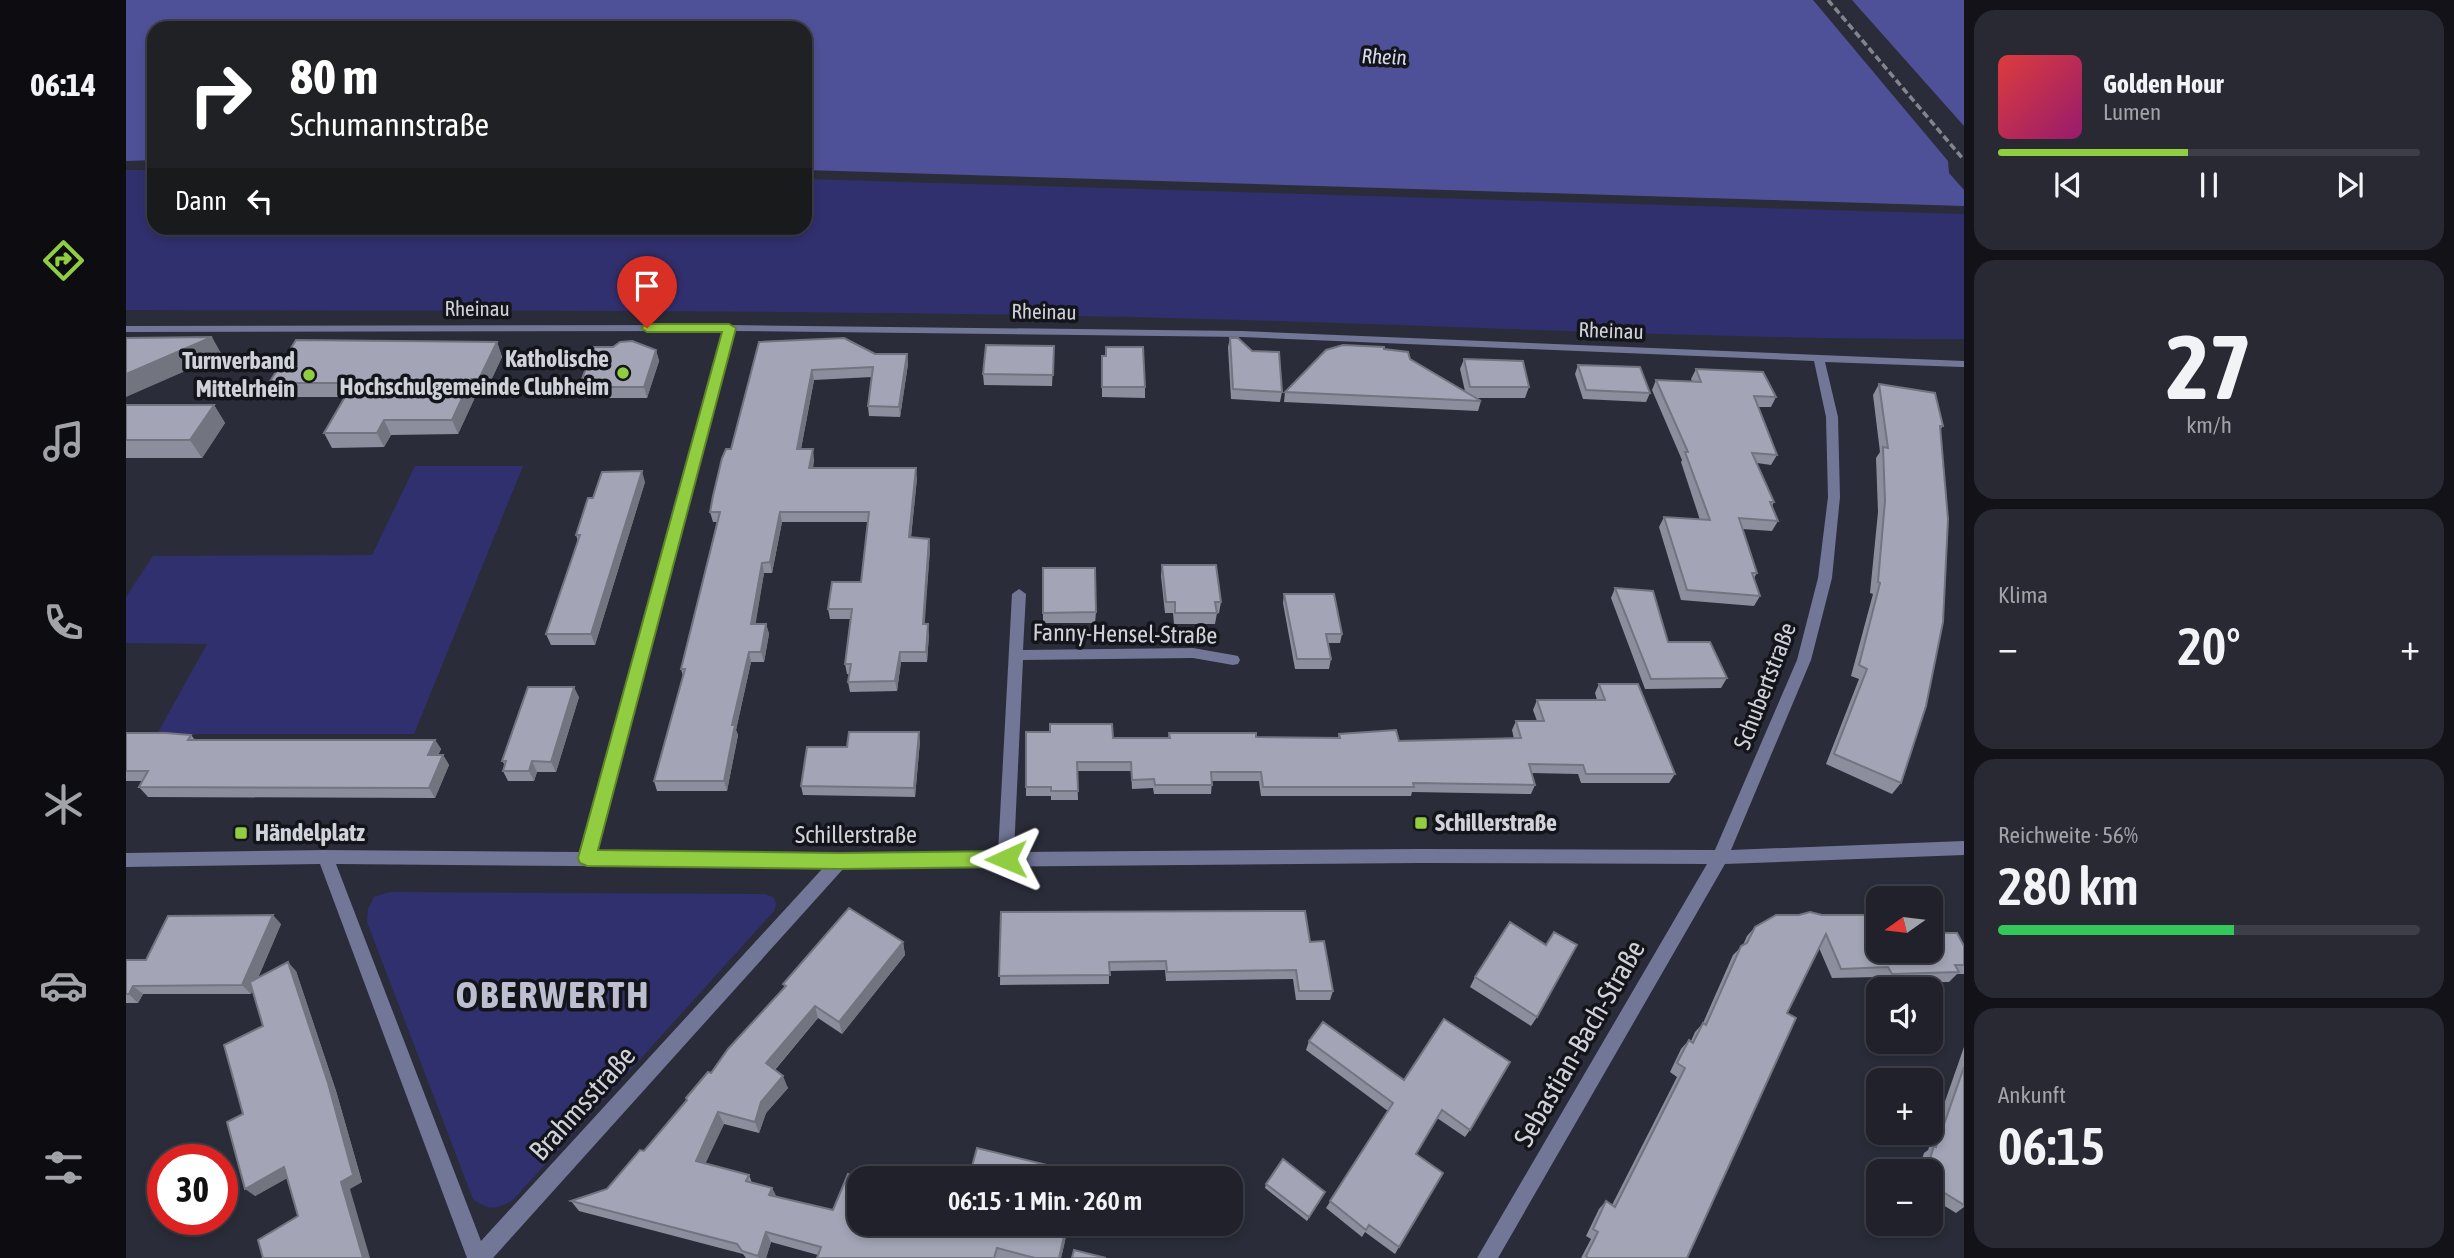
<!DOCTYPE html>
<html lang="de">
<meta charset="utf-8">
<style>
:root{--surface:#20212b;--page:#282933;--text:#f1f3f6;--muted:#a2a3a9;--line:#3d3e47;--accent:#91cd40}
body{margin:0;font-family:"Asap Condensed",sans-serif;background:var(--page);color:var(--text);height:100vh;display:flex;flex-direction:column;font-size:26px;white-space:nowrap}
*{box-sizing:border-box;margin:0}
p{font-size:23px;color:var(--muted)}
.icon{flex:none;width:38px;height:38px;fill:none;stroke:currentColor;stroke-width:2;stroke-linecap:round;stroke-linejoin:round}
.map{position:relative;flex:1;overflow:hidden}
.sheet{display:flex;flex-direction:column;gap:10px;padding:10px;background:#121218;width:490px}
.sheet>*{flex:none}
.guide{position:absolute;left:21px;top:21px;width:665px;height:214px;border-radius:21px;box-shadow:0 4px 10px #0003,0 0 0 2px var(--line);background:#202124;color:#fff;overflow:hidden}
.needle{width:46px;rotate:256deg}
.fabs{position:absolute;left:1740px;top:886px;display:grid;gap:14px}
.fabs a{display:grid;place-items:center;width:77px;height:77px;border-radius:14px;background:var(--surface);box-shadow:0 4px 10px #0003,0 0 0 2px var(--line);font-size:35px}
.speed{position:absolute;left:21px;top:1144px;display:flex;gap:14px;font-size:35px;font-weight:700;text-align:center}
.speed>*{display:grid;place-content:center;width:91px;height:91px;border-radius:50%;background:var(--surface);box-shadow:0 4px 10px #0003,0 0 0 2px var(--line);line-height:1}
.speed .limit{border:10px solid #d22;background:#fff;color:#111}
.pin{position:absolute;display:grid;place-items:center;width:60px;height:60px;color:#fff;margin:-72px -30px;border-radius:50% 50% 50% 0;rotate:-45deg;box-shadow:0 0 7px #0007}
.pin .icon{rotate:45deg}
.me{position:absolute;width:77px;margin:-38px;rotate:269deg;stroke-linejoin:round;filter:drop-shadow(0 0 5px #0008)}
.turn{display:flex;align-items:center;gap:24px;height:147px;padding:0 28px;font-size:32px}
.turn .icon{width:91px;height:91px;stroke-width:2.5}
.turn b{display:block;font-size:49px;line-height:60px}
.then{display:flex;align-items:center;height:66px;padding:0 28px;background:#0003;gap:14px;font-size:26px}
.big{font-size:52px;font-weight:600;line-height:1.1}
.sheet .widget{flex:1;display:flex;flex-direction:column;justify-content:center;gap:10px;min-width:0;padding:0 24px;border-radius:21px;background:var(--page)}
.sheet .dial{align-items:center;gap:0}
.dial b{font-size:91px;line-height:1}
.song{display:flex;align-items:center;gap:21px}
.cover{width:84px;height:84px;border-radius:10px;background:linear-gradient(135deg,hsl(0 70% 55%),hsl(320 70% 35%))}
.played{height:7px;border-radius:4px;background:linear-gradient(90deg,var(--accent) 45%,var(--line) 45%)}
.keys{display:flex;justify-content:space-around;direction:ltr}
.heat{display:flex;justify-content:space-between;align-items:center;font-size:38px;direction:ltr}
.charge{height:10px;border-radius:5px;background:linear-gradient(90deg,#34c759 56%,var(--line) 0)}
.trip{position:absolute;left:721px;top:1166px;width:396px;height:70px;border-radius:21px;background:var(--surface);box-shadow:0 4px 10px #0003,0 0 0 2px var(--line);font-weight:600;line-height:70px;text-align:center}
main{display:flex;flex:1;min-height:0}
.menu{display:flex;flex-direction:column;width:126px;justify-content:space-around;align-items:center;background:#0d0d11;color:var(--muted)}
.menu .icon{width:49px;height:49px}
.menu .selected{color:var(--accent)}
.menu b{font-size:32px;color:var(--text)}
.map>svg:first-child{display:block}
</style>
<main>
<nav class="menu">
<b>06:14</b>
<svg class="icon selected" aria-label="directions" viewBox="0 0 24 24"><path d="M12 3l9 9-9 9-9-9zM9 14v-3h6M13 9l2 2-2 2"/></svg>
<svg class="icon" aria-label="music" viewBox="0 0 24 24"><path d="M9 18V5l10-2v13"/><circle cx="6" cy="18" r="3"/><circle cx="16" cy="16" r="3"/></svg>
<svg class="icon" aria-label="phone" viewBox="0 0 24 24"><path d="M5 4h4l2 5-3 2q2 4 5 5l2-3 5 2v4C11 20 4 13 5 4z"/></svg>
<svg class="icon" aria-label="climate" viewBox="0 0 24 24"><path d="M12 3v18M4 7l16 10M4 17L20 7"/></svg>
<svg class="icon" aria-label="car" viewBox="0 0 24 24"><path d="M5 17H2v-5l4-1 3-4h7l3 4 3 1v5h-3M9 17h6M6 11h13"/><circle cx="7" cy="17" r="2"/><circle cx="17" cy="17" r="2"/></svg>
<svg class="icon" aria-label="filters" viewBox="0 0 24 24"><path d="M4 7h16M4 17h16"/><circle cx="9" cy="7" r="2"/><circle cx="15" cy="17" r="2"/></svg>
</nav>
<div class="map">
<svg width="1838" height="1258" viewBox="0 0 1838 1258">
<rect width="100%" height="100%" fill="#2a2c39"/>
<!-- green -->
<path fill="#31306f" d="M0 170H28V228H679V179L1838 214V339C1598 339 1358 327 1118 320 745 309 373 311 0 310Z
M289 466H397L288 734H31L81 644 0 643V597L27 556 246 555Z
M263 892 639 894 647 897 650 903 648 911 386 1201C369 1210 362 1210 347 1199L241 922 242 909 248 897Z"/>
<!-- water -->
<path fill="#4f5198" d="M0 0H1838V206L679 170V28H28V160L0 161Z"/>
<!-- pier -->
<path fill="#2a2c39" d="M1687 0H1726L1838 126V190L1823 173 1822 161Z"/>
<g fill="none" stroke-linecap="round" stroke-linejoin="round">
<!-- street -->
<path fill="#727697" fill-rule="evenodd" d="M603 325 1116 331 1838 361V367H1835L1699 362 1712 417 1714 497 1706 578 1685 660 1605 850 1838 841V855L1599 864 1372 1258H1351L1581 864 1293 863 718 868 367 1258H341L194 864 0 867V853L199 850 455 852 597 331 0 332V326ZM608 331 1116 337 1688 361 1700 417 1702 497 1692 578 1671 660 1589 850 1293 849 888 852 897 660 1067 658 1107 665 1112 664 1114 660 1112 656 1107 655 1067 648 897 650 900 594 893 589 886 594 872 853 471 852ZM210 864 697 868 355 1241Z"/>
<!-- rail -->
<path stroke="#82848e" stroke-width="3.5" stroke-dasharray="7 3.5" stroke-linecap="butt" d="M1702 0 1838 160"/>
</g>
<!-- wall -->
<path fill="#8c8e9d" d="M1104 338 1126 351 1156 392 1154 402 1105 399 1102 347Z
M371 342 376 357 359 393H351L332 434 265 435 258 447 206 448 198 433 219 397H151L143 383Z
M633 342 749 354H781L782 364 774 417 743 416 742 406 746 377 688 380 675 449 688 459 687 468 791 478 785 537 803 539 804 549 798 624 803 634 801 662H775L771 691 724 692 722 682 723 674H721L719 664 724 619H704L702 609 735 582 742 522H656L646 573H638L629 624H640L643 634 638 662H625L610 730 612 735 601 791H531L528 781 557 676 555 669 591 522H587L584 512 605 449Z
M928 346 926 386 858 385 857 374Z
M487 347 530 350 533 361 521 398H457L453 387Z
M1258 349 1284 359 1339 391 1334 369 1338 359 1403 387 1399 398H1351L1355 401 1352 411 1158 402 1159 392Z
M976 356 1019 387V398L976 397Z
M1452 365 1524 393 1520 402 1457 399 1449 374Z
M1570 369 1650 397 1645 407H1632L1651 455 1645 465 1631 463 1648 502 1646 506 1652 521 1646 531 1616 529 1631 573 1628 578 1634 596 1628 606 1555 600 1533 527 1538 517 1574 520 1555 462 1556 460 1526 390 1530 380 1566 381 1565 379Z
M1753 384 1817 426 1814 430 1775 783 1766 794 1700 764 1733 679 1725 676 1747 594 1744 593 1752 512 1750 458 1754 452 1747 395Z
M0 405H88L99 423 76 458H0Z
M519 482 469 645H425L420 634 452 541 450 535Z
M1036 565 1095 602 1093 613H1091L1089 624H1048L1047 613H1039L1035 576Z
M917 568 970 612 969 623H917Z
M1489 588 1542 642 1601 678 1595 688 1519 689 1485 598Z
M1158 594 1216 634 1214 643H1202L1205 659 1203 669H1169L1157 603Z
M1473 684 1549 774 1543 783H1455L1452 774 1406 773 1409 785 1405 794 1286 792 1285 796H1135L1133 781H1086L1085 794H1028L1027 788 1006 789 1005 771H951L952 800H925V796H900V732L987 738H1042L1043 733 1130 737 1212 738 1213 734 1273 741 1388 739 1386 730 1390 721H1411L1407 710 1411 700H1471L1469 693Z
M453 697 430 772H411L408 781H382L377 771 379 765 376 761Z
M0 733 65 735 69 740H309L315 749 312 755H317L323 765 309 798 22 797 13 787 16 781H0Z
M794 741 789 797 677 795 675 786Z
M875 912 1184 942 1207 991 1204 1000H1170L1167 979 1040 981 1039 970 983 971V984L874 985Z
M1696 915 1816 933 1838 946V974H1831L1823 982 1756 983 1752 977 1706 978 1693 948 1661 1013 1561 1258H1455L1465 1239 1460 1236 1473 1209 1480 1201 1486 1205 1551 1077 1544 1072 1555 1049 1563 1040 1565 1041 1569 1032 1577 1023 1607 955 1617 945 1621 936 1629 927Z
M155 924 132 978 170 971 210 1091 236 1182 172 1216 161 1178 129 1196 117 1114 137 1026 126 990 125 994H17L12 1003H0V960H20Z
M777 942 779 955 716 1034 692 1018 649 1070 662 1088 640 1113 633 1133 598 1124 579 1163 623 1175 626 1183 646 1188 650 1196 733 1223 942 1228 935 1258H691L692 1255 645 1242 640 1258H620L617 1254 453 1211 445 1201 481 1189 518 1151 561 1100 560 1098 585 1073 659 988 657 984Z
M1349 977 1411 1017 1405 1026 1344 987Z
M1197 1022 1344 1130 1339 1137 1311 1118 1290 1154 1273 1247 1269 1254 1239 1232 1236 1237 1200 1208 1262 1111 1180 1050 1183 1041Z
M1838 1047V1207L1830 1213 1804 1197V1171H1792L1798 1153 1802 1150Z
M1140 1184 1199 1192 1181 1221 1139 1188Z"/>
<!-- shaded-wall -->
<path fill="#72747f" d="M86 337 96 355 0 397V374Z
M371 342 376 357 359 393 353 379Z
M530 350 533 361 521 398 518 387Z
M781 354 782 364 774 417 773 407Z
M686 370 688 380 673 459 671 449Z
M345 379 351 393 332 434 326 420Z
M88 405 99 423 76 458 64 440Z
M258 420 265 435 258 447 251 433Z
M687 449 688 459 685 478 683 468Z
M790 468 791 478 784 547 783 537Z
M516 471 519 482 469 645 465 634Z
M654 512 656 522 646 573 644 562Z
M803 539 804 549 798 634 797 624Z
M636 563 638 573 628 634 625 624Z
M640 624 643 634 638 662 635 652Z
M802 624 803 634 801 662 800 652Z
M623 652 625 662 610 730 612 735 601 791 598 781 606 725Z
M774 652 775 662 771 691 769 681Z
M448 687 453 697 430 772 425 762Z
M793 732 794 741 789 797 788 788Z
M309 740 315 749 308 765 302 755Z
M317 755 323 765 309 798 303 788Z
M406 761 411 772 408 781 403 771Z
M147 915 155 924 125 994 116 985Z
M777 942 779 955 716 1034 713 1022Z
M162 962 170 971 210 1091 236 1182 224 1189 244 1258H237L215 1182Z
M7 986 17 994 12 1003 3 994Z
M689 1006 692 1018 644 1075 640 1063Z
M657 1076 662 1088 640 1113 633 1133 629 1122 635 1102Z
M592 1112 598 1124 576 1171 570 1161Z
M158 1167 167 1175 129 1196 119 1189Z
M646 1188 651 1198 643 1195Z
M941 1223H942V1228L935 1258H933Z
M640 1232 645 1242 640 1258H633L632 1256Z"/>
<!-- building -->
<path fill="#a3a5b6" stroke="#72747f" stroke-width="2" d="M86 337 0 374V338Z
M718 338 749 354H781L773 407 742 406 747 367 686 370 671 449H687L683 468H790L783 537 803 539 797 624H802L800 652H774L769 681 722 682 725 664H719L726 609H702L706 582H735L743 512H654L644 562 636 563 625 624H640L635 652H623L606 725H609L598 781H528L559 669H555L594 512H584L587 496 596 458 600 449H605L633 342Z
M1104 338H1112L1126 351 1153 352 1156 392 1107 389Z
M170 340 371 342 353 379H345L326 420H258L251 433H198L227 383H143Z
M506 341 530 350 518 387H453L468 347H487L494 342Z
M860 345 928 346 927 375 857 374Z
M1217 345 1258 347V349L1282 352 1284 359 1355 401 1159 392 1200 350Z
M980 347H1017L1019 387H976V356H980Z
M1338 359 1397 361 1403 387H1344Z
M1452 365 1514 367 1524 393 1460 390Z
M1570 369 1637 372 1650 397 1628 396 1651 455 1626 453 1648 502H1644L1652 521 1613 518 1631 573H1626L1634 596 1561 590 1538 517 1584 520 1559 452H1562L1530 380 1575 382Z
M1753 384 1809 393 1817 426H1814L1822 519 1817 622 1800 706 1775 783 1708 754 1741 669 1733 665 1754 583 1752 582 1759 501 1757 447 1762 448Z
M0 405H88L64 440H0Z
M516 471 465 634H420L454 535H450L462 498H467L476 472Z
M1036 565H1090L1095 602H1089L1091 613H1049V602H1040Z
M917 568H969L970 612 917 613Z
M1489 588 1527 591 1542 642H1584L1601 678 1525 679Z
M1158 594H1208L1216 634H1200L1205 659H1171Z
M1473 684H1512L1549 774H1460L1457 765 1403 764 1409 785 1287 783 1288 787H1137L1135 772H1085L1086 785H1029L1028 779 1006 780 1005 762H951L952 791H925V787H900V732H924V724H986L987 738H1044L1043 733H1130V737L1214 738 1213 734 1270 730 1273 741 1395 738 1390 721H1418L1411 700H1479Z
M402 687H448L425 762 406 761 403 771H377L380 761H376Z
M723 732H793L788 788 675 786 681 747H721Z
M0 733H40L65 735 62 740H309L302 755H317L303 788 13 787 22 771H0Z
M723 908 777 942 713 1022 689 1006 640 1063 657 1076 635 1102 629 1122 592 1112 570 1161 623 1175 620 1181 646 1188 643 1195 707 1210 722 1174 738 1178H733V1223H941L933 1258H909L871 1248 868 1258H691L695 1247 640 1232 632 1256 616 1251 611 1244 445 1201 481 1189 514 1150 518 1151 561 1100 560 1098 582 1072 585 1073 602 1049 660 986 657 984Z
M1179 911 1184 942 1198 941 1207 991H1173L1170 970 1041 972 1040 961 983 962 984 975 873 976 875 912Z
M1684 912 1696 915H1752V950H1804V915H1806L1816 933H1831L1838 946V965H1829L1833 972 1766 974 1762 967 1715 969 1700 934 1661 1013 1670 1018 1561 1258H1462L1460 1256 1472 1232 1467 1229 1480 1201 1489 1207 1559 1068 1551 1063 1563 1040 1567 1043 1577 1023 1580 1025 1615 946 1621 943 1629 927 1650 915H1673Z
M147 915 116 985 7 986 3 994H0V960H20L42 916Z
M1384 922 1420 945 1428 932 1451 945 1411 1017 1349 977Z
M162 962 202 1083 227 1175 215 1182 237 1258H137L132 1240 172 1216 158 1167 119 1189 101 1122 117 1114 98 1045 137 1026 124 982Z
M1318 1019 1384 1062 1344 1130 1316 1110 1290 1154 1317 1173 1273 1247 1243 1225 1240 1230 1204 1201 1267 1103 1183 1041 1197 1022 1278 1080Z
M1838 1067V1205L1804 1184V1171H1800L1808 1146 1810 1147Z
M851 1148 929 1167 926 1178H843Z
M1157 1159 1199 1192 1183 1217 1140 1184Z
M948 1250 980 1258H946Z"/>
<!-- route -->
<path fill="#91cd40" stroke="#5e852a" stroke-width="2" d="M603 324 610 328 472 850 714 853 880 851 887 853 890 859 887 864 880 867 714 869 461 866 454 863 452 858 596 332H521L515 328 521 324Z"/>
<!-- markers -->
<g fill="#91cd40" stroke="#14151a" stroke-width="2.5">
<circle cx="497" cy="373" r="7"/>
<circle cx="183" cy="375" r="7"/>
<rect x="1288" y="816" width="14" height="14" rx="3.5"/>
<rect x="108" y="826" width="14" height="14" rx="3.5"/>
</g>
<g text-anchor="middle" stroke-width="7" stroke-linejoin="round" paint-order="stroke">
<!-- far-water labels -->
<g font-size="21" font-style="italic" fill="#d7daef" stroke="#14151a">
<text transform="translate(1258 57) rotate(2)" y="7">Rhein</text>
</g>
<!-- far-street labels -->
<g font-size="21" fill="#d0d2da" stroke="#14151a">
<text x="351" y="316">Rheinau</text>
<text transform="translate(918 312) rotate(1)" y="7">Rheinau</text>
<text transform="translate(1485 331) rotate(2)" y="7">Rheinau</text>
</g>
<!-- poi labels -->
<g font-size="24" font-weight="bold" fill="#d0d2da" stroke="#14151a" text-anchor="end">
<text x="483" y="367">Katholische<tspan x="483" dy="28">Hochschulgemeinde Clubheim</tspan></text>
<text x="169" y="369">Turnverband<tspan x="169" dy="28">Mittelrhein</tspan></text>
<text x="1309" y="831" text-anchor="start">Schillerstraße</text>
<text x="129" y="841" text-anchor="start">Händelplatz</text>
</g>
<!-- street labels -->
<g font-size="24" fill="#d0d2da" stroke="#14151a">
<text transform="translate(999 634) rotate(1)" y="8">Fanny-Hensel-Straße</text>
<text transform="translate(1639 686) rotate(-69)" y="8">Schubertstraße</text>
<text x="730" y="843">Schillerstraße</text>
</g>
<!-- near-street labels -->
<g font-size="28" fill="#d0d2da" stroke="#14151a">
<text transform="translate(1453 1043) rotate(-60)" y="10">Sebastian-Bach-Straße</text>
<text transform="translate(456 1103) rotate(-48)" y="10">Brahmsstraße</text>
</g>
<!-- near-district labels -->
<g font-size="38" font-weight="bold" letter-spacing="2" fill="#bdbfd0" stroke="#14151a">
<text x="427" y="1008">OBERWERTH</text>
</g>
</g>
</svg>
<div class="fabs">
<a><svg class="needle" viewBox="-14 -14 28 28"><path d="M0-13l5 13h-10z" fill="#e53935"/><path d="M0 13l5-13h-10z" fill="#a2a3a9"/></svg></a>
<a><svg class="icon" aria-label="sound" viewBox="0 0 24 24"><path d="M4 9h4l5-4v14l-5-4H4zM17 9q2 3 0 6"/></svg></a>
<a>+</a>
<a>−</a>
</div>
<div class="speed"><div class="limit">30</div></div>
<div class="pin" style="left:521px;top:328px;background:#d93025"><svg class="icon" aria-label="arrive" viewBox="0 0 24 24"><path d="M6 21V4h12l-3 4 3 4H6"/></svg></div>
<svg class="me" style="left:880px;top:859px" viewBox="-20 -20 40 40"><path d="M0-17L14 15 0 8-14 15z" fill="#91cd40" stroke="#fff" stroke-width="4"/></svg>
<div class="trip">06:15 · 1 Min. · 260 m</div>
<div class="guide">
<div class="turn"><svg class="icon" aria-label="right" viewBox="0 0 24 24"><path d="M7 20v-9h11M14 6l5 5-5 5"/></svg><div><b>80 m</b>Schumannstraße</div></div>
<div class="then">Dann<svg class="icon" aria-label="left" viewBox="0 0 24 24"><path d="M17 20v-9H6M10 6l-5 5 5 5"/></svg></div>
</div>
</div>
<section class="sheet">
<div class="widget">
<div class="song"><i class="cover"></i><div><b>Golden Hour</b><p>Lumen</p></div></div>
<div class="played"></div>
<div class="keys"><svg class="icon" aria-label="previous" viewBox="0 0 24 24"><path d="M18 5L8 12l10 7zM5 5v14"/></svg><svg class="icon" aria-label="pause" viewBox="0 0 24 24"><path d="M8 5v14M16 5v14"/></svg><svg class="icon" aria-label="next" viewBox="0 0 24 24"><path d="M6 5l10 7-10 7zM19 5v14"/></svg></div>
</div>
<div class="widget dial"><b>27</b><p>km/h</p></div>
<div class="widget"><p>Klima</p>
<div class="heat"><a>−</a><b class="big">20°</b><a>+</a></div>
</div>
<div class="widget"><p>Reichweite · 56%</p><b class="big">280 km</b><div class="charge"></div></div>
<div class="widget"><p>Ankunft</p><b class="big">06:15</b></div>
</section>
</main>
